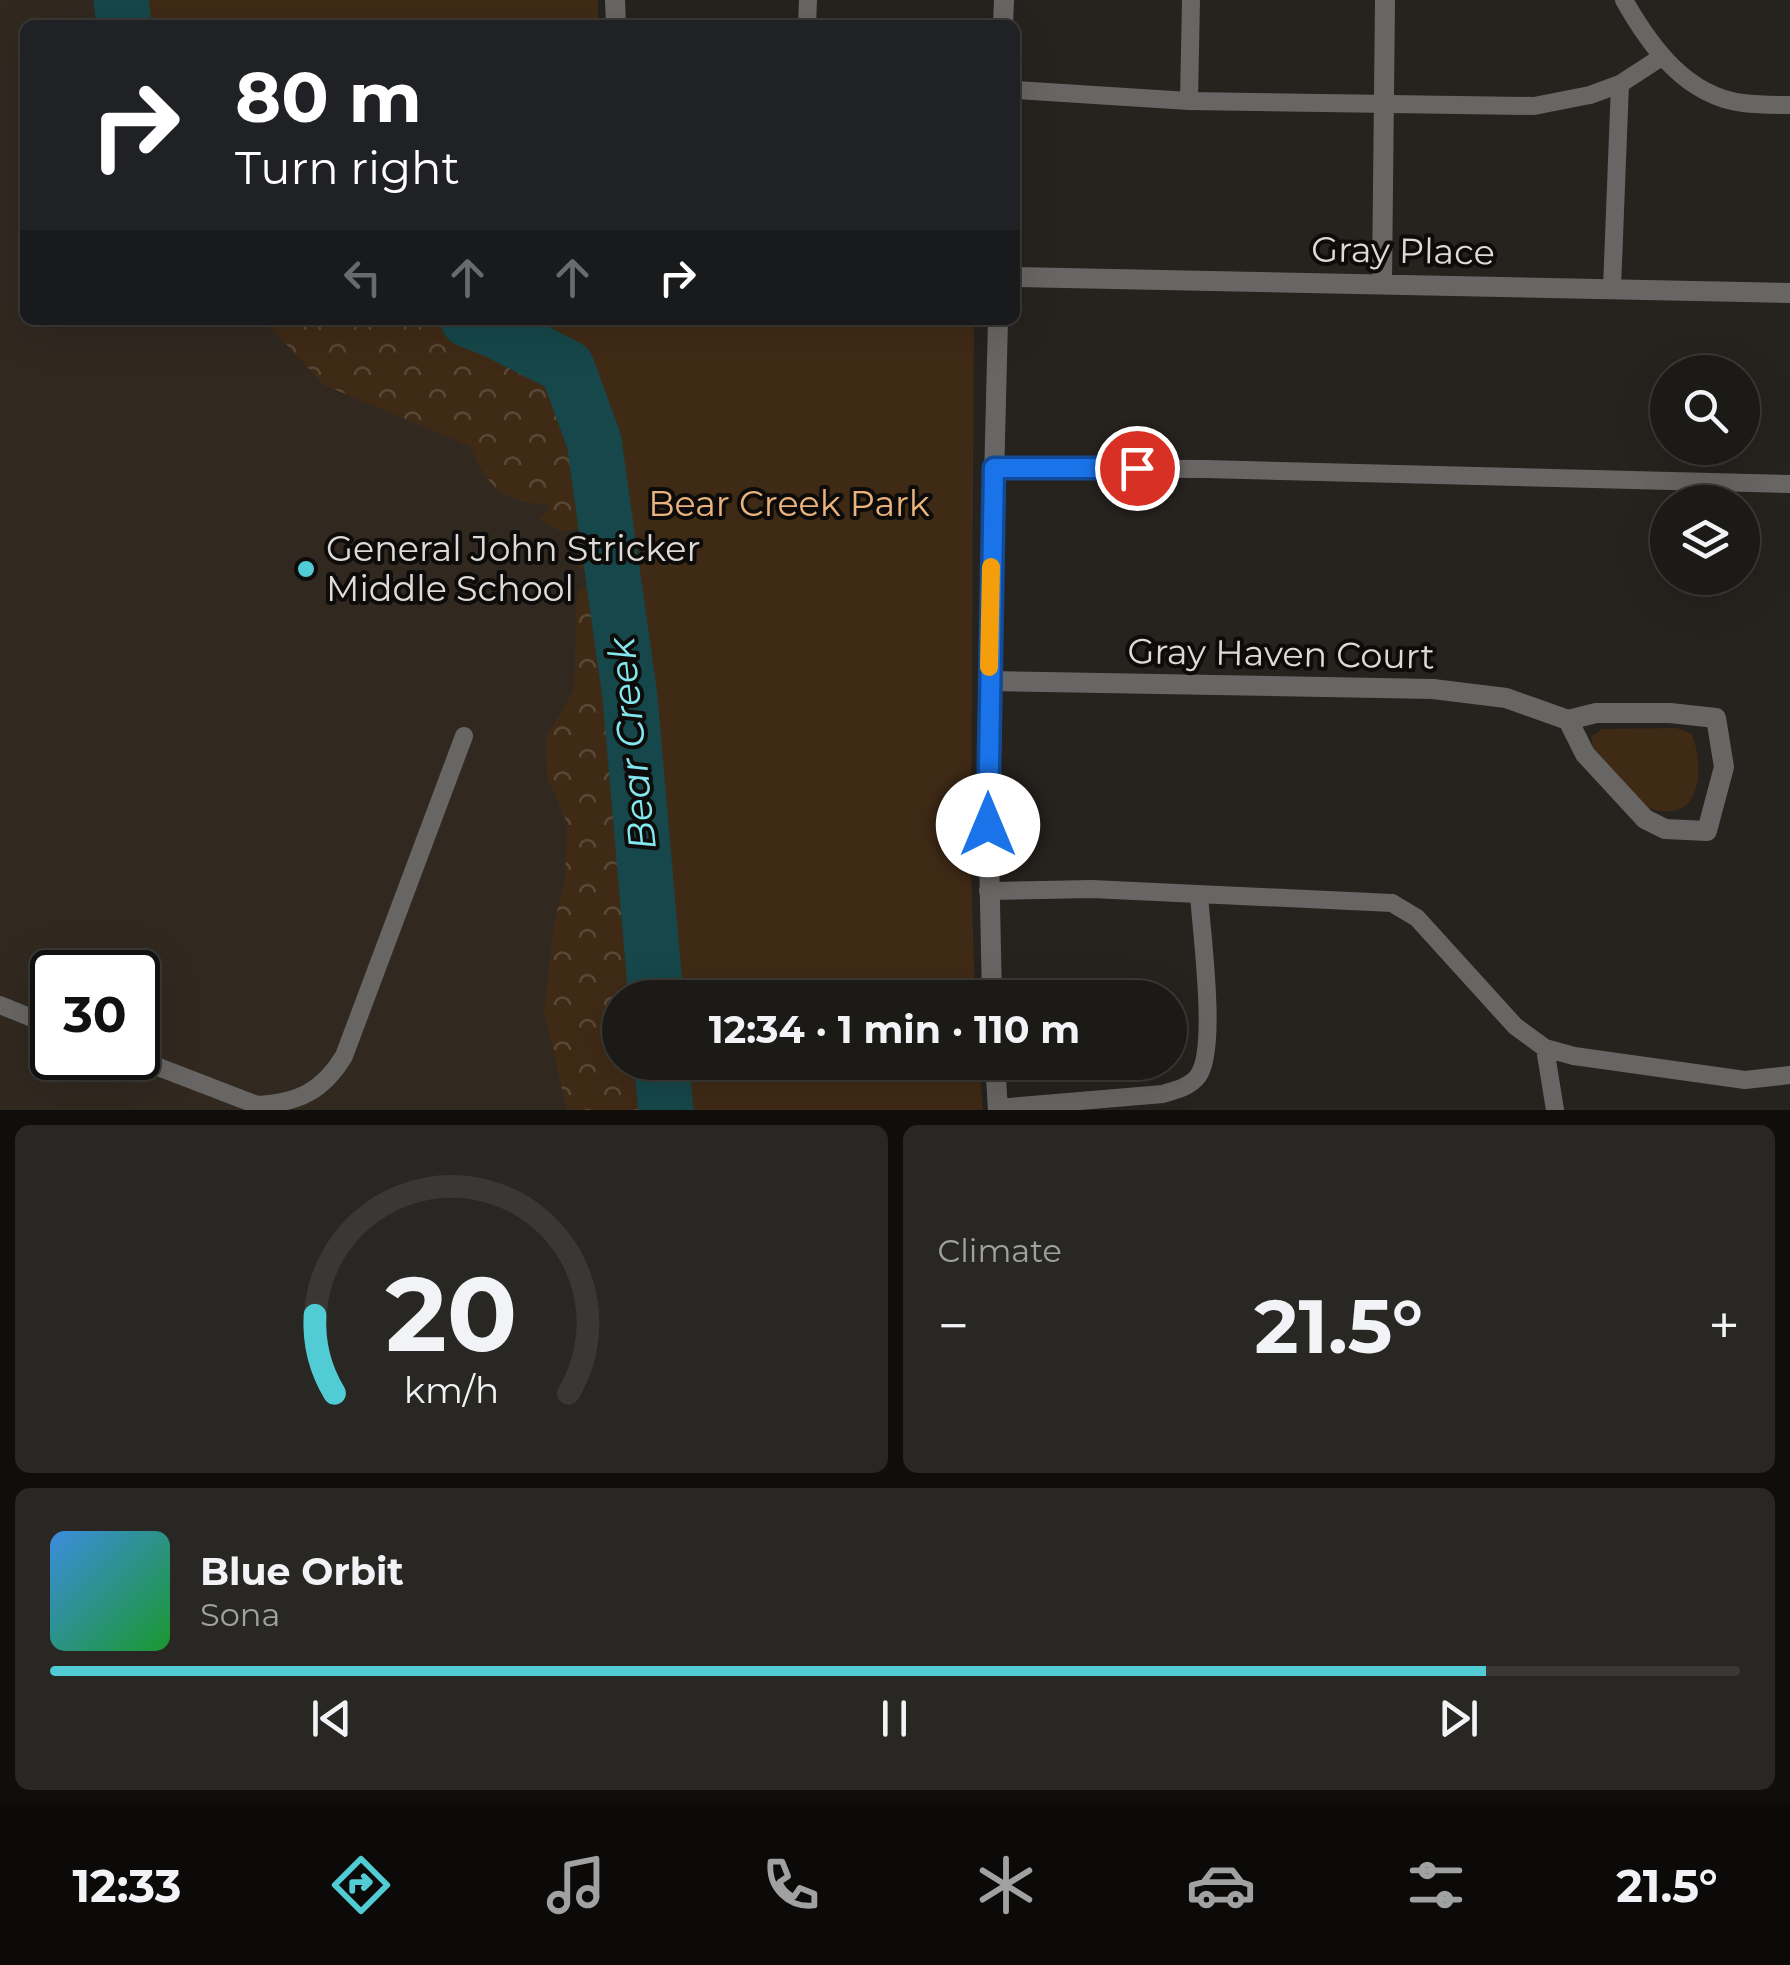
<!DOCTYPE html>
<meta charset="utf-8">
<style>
:root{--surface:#1c1a16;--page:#292723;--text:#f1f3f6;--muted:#a0a1a1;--line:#3a3835;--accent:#51ccd4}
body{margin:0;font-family:Montserrat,sans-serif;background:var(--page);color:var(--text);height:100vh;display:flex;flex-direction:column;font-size:38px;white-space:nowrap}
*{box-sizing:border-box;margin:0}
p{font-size:32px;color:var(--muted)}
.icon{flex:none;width:55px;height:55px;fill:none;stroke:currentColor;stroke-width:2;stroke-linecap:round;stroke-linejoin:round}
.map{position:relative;height:1110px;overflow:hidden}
.side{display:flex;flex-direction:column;gap:15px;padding:15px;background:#0f0e0c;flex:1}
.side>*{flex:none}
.banner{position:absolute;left:20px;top:20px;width:1000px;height:305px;border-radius:15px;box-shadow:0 10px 40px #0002,0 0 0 2px var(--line);background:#202124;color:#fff;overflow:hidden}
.fabs{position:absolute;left:1650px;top:355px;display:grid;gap:20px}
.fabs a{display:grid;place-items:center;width:110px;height:110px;border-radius:50%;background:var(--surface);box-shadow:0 10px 40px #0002,0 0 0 2px var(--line);font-size:50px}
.speed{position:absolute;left:30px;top:950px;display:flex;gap:20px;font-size:50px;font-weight:700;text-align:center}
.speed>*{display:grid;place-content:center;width:130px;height:130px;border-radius:50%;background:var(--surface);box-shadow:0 10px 40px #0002,0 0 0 2px var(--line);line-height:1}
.speed .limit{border:5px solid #111;border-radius:15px;background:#fff;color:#111}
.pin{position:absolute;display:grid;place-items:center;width:85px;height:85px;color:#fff;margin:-42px;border:5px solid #fff;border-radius:50%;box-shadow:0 2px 10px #0007}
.me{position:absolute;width:110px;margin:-55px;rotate:0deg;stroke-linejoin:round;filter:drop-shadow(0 0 8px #0008)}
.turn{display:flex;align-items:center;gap:35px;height:210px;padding:0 50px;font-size:45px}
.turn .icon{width:130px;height:130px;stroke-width:2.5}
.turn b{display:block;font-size:70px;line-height:85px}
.lanes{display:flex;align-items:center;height:95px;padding:0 50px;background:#0003;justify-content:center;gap:50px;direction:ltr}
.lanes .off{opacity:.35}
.big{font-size:75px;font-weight:700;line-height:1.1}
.side .widget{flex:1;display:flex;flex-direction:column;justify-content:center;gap:15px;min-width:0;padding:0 35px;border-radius:15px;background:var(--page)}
.side .dial{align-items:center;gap:0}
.dial svg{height:260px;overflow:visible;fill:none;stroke:var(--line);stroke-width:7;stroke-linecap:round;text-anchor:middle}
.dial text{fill:var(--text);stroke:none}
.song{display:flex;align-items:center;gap:30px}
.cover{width:120px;height:120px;border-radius:15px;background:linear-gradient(135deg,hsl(210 70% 55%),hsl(130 70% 35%))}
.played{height:10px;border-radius:5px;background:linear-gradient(90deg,var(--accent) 85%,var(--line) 85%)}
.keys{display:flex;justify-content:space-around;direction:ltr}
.heat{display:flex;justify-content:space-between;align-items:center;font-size:55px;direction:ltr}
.side .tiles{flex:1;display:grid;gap:15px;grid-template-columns:1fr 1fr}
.widget:last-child{grid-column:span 2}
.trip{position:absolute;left:602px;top:980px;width:585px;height:100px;border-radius:50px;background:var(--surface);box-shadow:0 10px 40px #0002,0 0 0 2px var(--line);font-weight:700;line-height:100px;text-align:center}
.tabs{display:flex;height:160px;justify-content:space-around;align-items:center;background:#0b0a09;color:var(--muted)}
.tabs .icon{width:70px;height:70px}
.tabs .active{color:var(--accent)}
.tabs b{font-size:45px;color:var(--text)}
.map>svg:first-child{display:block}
</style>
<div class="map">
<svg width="1790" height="1110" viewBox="0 0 1790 1110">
<defs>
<pattern id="forest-crowns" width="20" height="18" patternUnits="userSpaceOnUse" patternTransform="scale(2.5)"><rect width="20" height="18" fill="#3f2a16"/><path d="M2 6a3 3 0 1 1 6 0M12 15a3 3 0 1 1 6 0" fill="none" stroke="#5a4837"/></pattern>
</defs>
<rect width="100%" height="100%" fill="#26221e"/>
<!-- built -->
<path fill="#312920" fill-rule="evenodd" d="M0 0H121L124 25H25V320H468L594 441 630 697 620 1062 666 1110H0ZM52 972H138V1058H52Z"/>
<!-- forest -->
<path fill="url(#forest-crowns)" d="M264 320H720L701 518 584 570 574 565 581 529 560 531 539 520 550 505C502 502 489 489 470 446L324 385Z
M708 542 782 997 620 998V1062L792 1063 799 1110H567L544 1012 554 924 565 879 567 823 547 777 546 738 574 690 577 591Z"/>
<!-- green -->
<path fill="#3f2a16" d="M121 0H598V25H124Z
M468 320 974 321 971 864 975 997H656L630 697 594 441 567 367 496 331Z
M1677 728 1692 734C1705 769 1702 826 1648 808L1593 748 1591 737 1602 729Z
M661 1063H979L983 1110H666Z"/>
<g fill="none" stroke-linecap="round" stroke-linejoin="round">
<!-- river -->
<path stroke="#16474a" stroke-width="55" d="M121 0 124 25
M468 320 496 331 567 367 594 441 630 697 656 998
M661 1062 666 1110"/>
<!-- service -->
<path stroke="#686664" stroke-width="18" d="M1624 0C1650 46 1686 96 1743 103 1759 105 1775 105 1790 105
M807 25 808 0
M1015 90 1189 101 1534 106 1590 95 1620 84
M1189 101 1191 0
M1612 288 1620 84 1660 58
M994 468 1206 469 1790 484
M988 891 1092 889 1392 903 1417 918 1515 1026 1545 1048 1574 1056 1745 1080 1790 1075
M0 1005 52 1026
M1545 1048 1555 1110
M135 1058 257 1105C298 1103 323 1091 344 1056L464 736
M997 1108 1163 1094C1175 1090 1190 1087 1198 1076 1218 1050 1201 930 1199 894"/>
<!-- minor -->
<path stroke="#686664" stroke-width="20" d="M615 0 616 25
M1003 25 1004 0
M1015 277 1790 293
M1382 282 1385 0
M989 681 1433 689 1506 698 1568 720
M1596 713H1670L1716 718 1724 767 1707 831 1665 829 1645 819 1585 754 1568 720Z
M992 998 987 759 998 320
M995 1062 998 1110"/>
</g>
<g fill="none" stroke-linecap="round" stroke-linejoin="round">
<defs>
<path id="route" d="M988 825 994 468H1137"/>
</defs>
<!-- route casing -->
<use href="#route" stroke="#114b97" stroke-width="25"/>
<!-- route -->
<use href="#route" stroke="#1a73e8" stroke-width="18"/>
<!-- slow -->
<path stroke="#f59e0b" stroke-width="18" d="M989 667 991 567"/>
</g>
<!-- markers -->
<circle fill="#51ccd4" stroke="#0e0c0a" stroke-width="4" cx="306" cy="569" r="10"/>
<g text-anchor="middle" stroke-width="8" stroke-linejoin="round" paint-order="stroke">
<!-- street labels -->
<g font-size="35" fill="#dddad8" stroke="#0e0c0a">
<text transform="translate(1403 251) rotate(1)" y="12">Gray Place</text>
<text transform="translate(1281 654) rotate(1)" y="12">Gray Haven Court</text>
</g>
<!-- park labels -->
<g font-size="35" fill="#eab37d" stroke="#0e0c0a">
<text x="789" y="516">Bear Creek Park</text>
</g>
<!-- poi labels -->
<g font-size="35" fill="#dddad8" stroke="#0e0c0a" text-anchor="start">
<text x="326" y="561">General John Stricker<tspan x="326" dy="40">Middle School</tspan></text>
</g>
<!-- water labels -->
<g font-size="38" font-style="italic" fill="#83e7ed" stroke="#0e0c0a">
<text transform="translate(632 744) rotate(-96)" y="13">Bear Creek</text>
</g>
</g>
</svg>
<div class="fabs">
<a><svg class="icon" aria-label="search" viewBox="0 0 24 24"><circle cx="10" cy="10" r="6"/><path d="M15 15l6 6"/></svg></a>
<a><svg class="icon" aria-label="layers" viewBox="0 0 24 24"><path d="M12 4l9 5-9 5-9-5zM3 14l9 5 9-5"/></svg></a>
</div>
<div class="speed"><div class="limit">30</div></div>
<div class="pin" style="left:1137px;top:468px;background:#d93025"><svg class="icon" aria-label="arrive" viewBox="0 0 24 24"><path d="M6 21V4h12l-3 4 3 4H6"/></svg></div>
<svg class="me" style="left:988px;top:825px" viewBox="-20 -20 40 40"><circle r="19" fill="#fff"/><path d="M0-13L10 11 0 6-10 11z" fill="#1a73e8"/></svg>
<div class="trip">12:34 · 1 min · 110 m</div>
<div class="banner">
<div class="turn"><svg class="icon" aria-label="right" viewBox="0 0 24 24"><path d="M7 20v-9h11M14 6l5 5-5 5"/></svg><div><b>80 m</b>Turn right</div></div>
<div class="lanes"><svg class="icon off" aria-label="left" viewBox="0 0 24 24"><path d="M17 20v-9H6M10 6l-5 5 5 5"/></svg><svg class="icon off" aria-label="ahead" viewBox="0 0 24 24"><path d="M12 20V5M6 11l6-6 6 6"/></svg><svg class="icon off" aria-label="ahead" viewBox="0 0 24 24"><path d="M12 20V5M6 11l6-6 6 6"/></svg><svg class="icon" aria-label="right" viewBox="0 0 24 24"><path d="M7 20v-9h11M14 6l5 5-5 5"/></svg></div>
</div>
</div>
<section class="side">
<div class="tiles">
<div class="widget dial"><svg viewBox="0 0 100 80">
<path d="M14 69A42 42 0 1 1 86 69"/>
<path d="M14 69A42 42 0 0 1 8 45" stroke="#51ccd4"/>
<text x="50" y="56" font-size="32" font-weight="700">20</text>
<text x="50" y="72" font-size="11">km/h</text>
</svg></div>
<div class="widget"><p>Climate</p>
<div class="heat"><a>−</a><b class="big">21.5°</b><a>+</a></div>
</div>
<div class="widget">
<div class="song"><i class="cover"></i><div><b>Blue Orbit</b><p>Sona</p></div></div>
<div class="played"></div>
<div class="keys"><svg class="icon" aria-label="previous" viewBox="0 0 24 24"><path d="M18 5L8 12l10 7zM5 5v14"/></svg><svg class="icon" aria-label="pause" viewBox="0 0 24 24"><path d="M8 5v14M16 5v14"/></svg><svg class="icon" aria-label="next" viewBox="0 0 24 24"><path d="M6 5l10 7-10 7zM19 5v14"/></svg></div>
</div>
</div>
</section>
<nav class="tabs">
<b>12:33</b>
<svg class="icon active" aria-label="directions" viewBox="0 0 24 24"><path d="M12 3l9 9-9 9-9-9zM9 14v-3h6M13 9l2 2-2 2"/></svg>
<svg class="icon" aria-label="music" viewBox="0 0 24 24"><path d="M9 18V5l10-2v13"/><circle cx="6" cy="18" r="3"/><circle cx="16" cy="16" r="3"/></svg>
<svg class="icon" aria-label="phone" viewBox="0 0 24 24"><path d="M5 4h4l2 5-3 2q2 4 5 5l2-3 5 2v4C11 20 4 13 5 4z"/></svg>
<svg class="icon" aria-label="climate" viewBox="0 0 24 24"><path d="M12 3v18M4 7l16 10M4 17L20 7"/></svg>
<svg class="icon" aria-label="car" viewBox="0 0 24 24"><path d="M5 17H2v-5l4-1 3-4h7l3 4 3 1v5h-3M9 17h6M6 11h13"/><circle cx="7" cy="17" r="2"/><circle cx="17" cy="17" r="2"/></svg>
<svg class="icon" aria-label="filters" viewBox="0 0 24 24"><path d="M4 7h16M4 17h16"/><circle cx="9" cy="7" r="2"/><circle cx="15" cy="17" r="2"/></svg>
<b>21.5°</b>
</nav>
